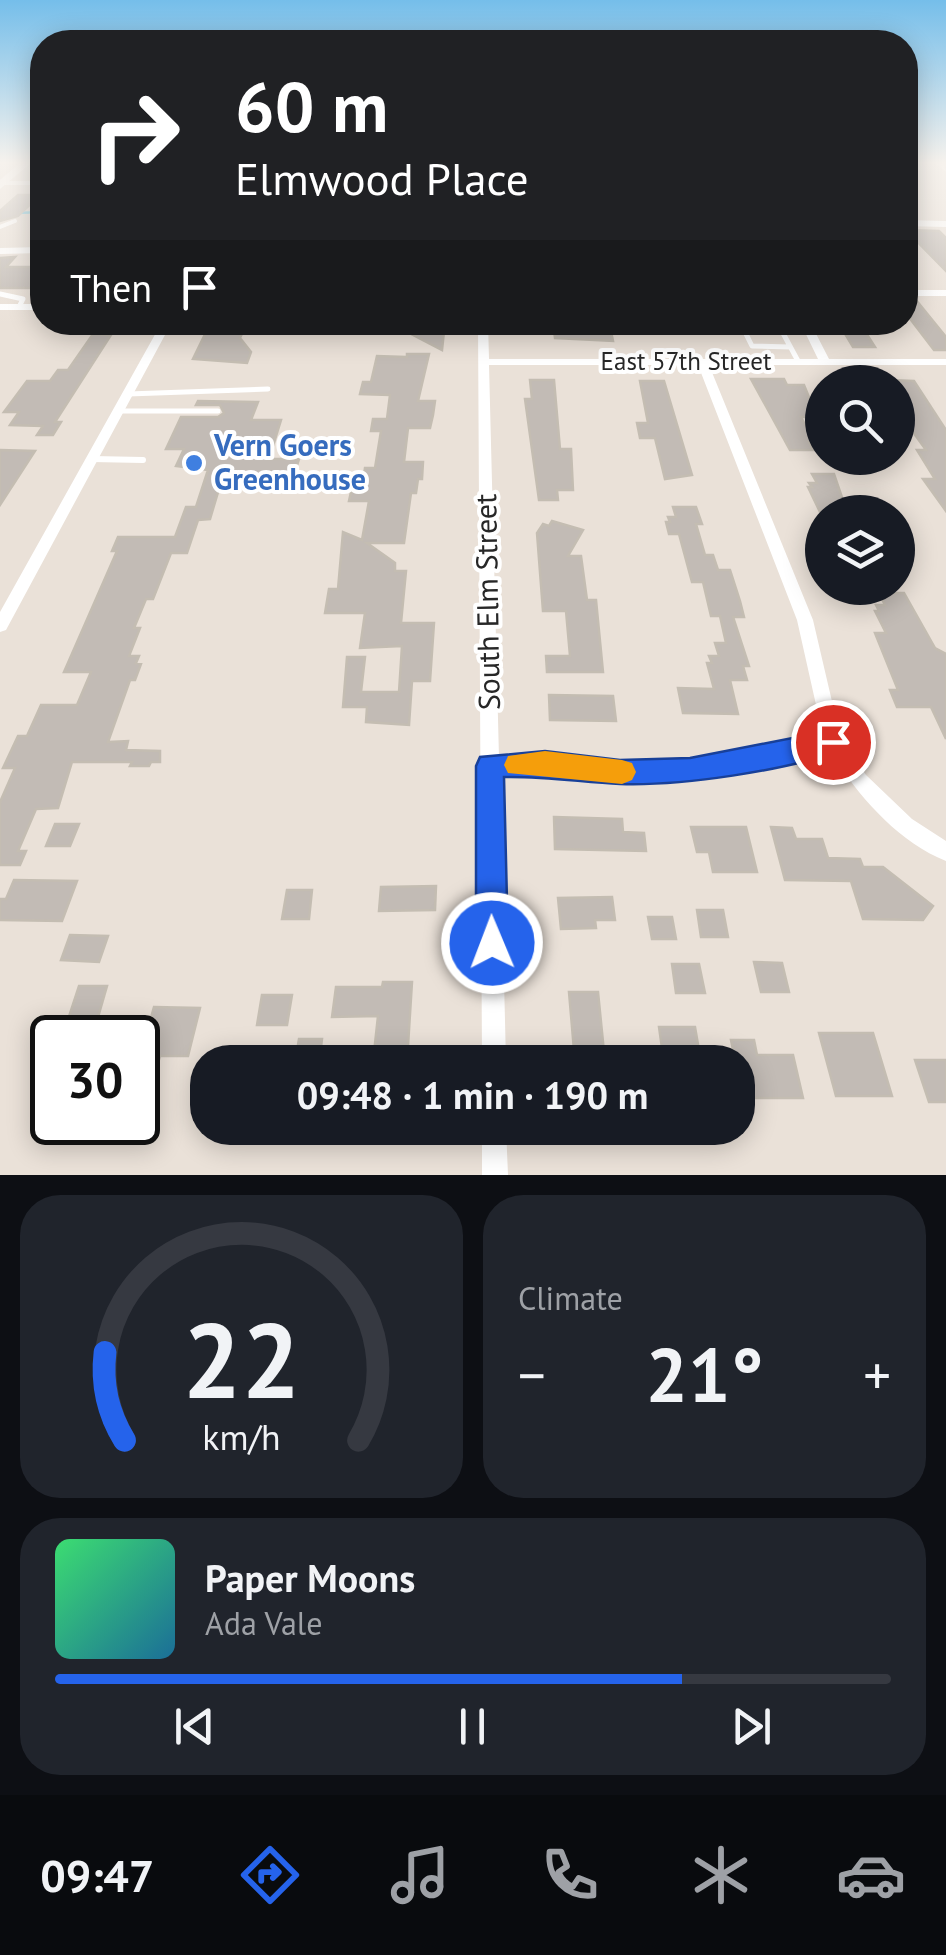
<!DOCTYPE html>
<meta charset="utf-8">
<style>
:root{--surface:#171b24;--page:#20242c;--text:#f1f3f6;--muted:#9ea1a6;--line:#363941;--accent:#2563eb}
body{margin:0;font-family:"PT Sans",sans-serif;background:var(--page);color:var(--text);height:100vh;display:flex;flex-direction:column;font-size:38px;white-space:nowrap}
*{box-sizing:border-box;margin:0}
p{font-size:32px;color:var(--muted)}
.icon{flex:none;width:55px;height:55px;fill:none;stroke:currentColor;stroke-width:2;stroke-linecap:round;stroke-linejoin:round}
.map{position:relative;height:1175px;overflow:hidden}
.details{display:flex;flex-direction:column;gap:20px;padding:20px;background:#0d0f14;flex:1}
.details>*{flex:none}
.guide{position:absolute;left:30px;top:30px;width:888px;height:305px;border-radius:40px;box-shadow:0 5px 25px #0003;background:#202124;color:#fff;overflow:hidden}
.tools{position:absolute;left:805px;top:365px;display:grid;gap:20px}
.tools a{display:grid;place-items:center;width:110px;height:110px;border-radius:50%;background:var(--surface);box-shadow:0 5px 25px #0003;font-size:50px}
.speed{position:absolute;left:30px;top:1015px;display:flex;gap:20px;font-size:50px;font-weight:700;text-align:center}
.speed>*{display:grid;place-content:center;width:130px;height:130px;border-radius:50%;background:var(--surface);box-shadow:0 5px 25px #0003;line-height:1}
.speed .limit{border:5px solid #111;border-radius:15px;background:#fff;color:#111}
.pin{position:absolute;display:grid;place-items:center;width:85px;height:85px;color:#fff;margin:-42px;border:5px solid #fff;border-radius:50%;box-shadow:0 2px 10px #0007}
.me{position:absolute;width:110px;margin:-55px;rotate:359deg;stroke-linejoin:round;filter:drop-shadow(0 0 8px #0008)}
.turn{display:flex;align-items:center;gap:35px;height:210px;padding:0 40px;font-size:45px}
.turn .icon{width:130px;height:130px;stroke-width:2.5}
.turn b{display:block;font-size:70px;line-height:85px}
.then{display:flex;align-items:center;height:95px;padding:0 40px;background:#0003;gap:20px;font-size:38px}
.big{font-size:75px;font-weight:800;line-height:1.1}
.details .tile{flex:1;display:flex;flex-direction:column;justify-content:center;gap:15px;min-width:0;padding:0 35px;border-radius:40px;background:var(--page)}
.details .dial{align-items:center;gap:0}
.dial svg{height:260px;overflow:visible;fill:none;stroke:var(--line);stroke-width:7;stroke-linecap:round;text-anchor:middle}
.dial text{fill:var(--text);stroke:none}
.song{display:flex;align-items:center;gap:30px}
.cover{width:120px;height:120px;border-radius:15px;background:linear-gradient(135deg,hsl(140 70% 55%),hsl(200 70% 35%))}
.played{height:10px;border-radius:5px;background:linear-gradient(90deg,var(--accent) 75%,var(--line) 75%)}
.keys{display:flex;justify-content:space-around;direction:ltr}
.heat{display:flex;justify-content:space-between;align-items:center;font-size:55px;direction:ltr}
.details .tiles{flex:1;display:grid;gap:20px;grid-template-columns:1fr 1fr}
.tile:last-child{grid-column:span 2}
.trip{position:absolute;left:190px;top:1045px;width:565px;height:100px;border-radius:40px;background:var(--surface);box-shadow:0 5px 25px #0003;font-weight:800;line-height:100px;text-align:center}
.menu{display:flex;height:160px;justify-content:space-around;align-items:center;background:#090b0e;color:var(--muted)}
.menu .icon{width:70px;height:70px}
.menu .selected{color:var(--accent)}
.menu b{font-size:45px;color:var(--text)}
.map>svg:first-child{display:block}
</style>
<div class="map">
<svg width="946" height="1175" viewBox="0 0 946 1175">
<rect width="100%" height="100%" fill="#eae1d8"/>
<g fill="none" stroke-linecap="round" stroke-linejoin="round">
<!-- stream -->
<path stroke="#6aceec" stroke-width="2.5" d="M16 213 42 212"/>
</g>
<!-- building -->
<path fill="#c2bbb5" stroke="#c4bdb2" stroke-width="2.5" d="M18 195H40L18 216 0 221V211Z
M906 230 939 231 946 238V271Z
M15 257 6 267H42V288H0V258Z
M905 300H916L946 337V350H934L905 312Z
M388 322H445L442 350Z
M553 322H609L613 341 555 338Z
M838 322H859L875 347H853Z
M210 324 246 325 240 338 251 352 247 363 193 359Z
M93 334 111 335 55 422H61L53 435H37L43 426 10 425 19 412H4L27 381H50L58 370H68Z
M407 354H429L418 401H435L433 415 430 428H408L404 462H423L422 479H418L416 493H411L404 543H367L395 563V571H406L401 623H434L430 681H412L409 725 366 722 367 707H343L347 657H365L361 692H399L402 646 360 648 365 613H325L329 589H338L343 532 362 540 369 501H349L353 483H363L365 468H375L381 431H371L373 419H387L390 395 360 394 363 382H371L377 356 407 357Z
M751 379H784L787 385H804L817 417H801L814 442H809L813 450H790Z
M530 380H554L560 449H571L573 490H557L558 500H539L525 399H532Z
M888 380 914 381 946 430V511L923 479H935L917 450H926L898 411V382Z
M640 381H664L692 475 665 479 655 438H640L637 423H648Z
M198 401 258 402 251 420H281L269 459H299L293 478H265L263 488 219 489 210 519 198 520 187 553H171L153 599H146L134 628H140L129 656H139L136 663 141 664 135 680H130L108 742 128 741 126 750 160 751V762H151L149 766H130L132 762H72L58 808 36 809 18 851H26L20 865H0V802L15 768H3L18 736H27L41 705H77L91 672H64L117 551H112L118 537H175L186 507H196L208 470 176 466 184 449H166L181 417H218L224 413 220 405H196Z
M0 450 35 451 0 505Z
M812 474H834L847 512H820L808 487H812L809 483H817Z
M673 507H696L702 524H696L705 555H713L718 570H730L740 601 744 617H733L749 666H743L747 680H730L738 714 683 713 678 688 714 689 707 663H712L709 656H719L715 643H726L720 616H711L703 582H692L679 534H669L666 522H670L668 517H676Z
M552 521 583 530 568 556H581L587 600H596L603 672H547L546 656H570L566 611H543L537 533 543 524 549 526Z
M879 593H904L935 648 946 654V739L931 707H897L890 690H898L875 633H886L875 611H879L876 605H885Z
M549 695 613 696 616 721 550 720Z
M554 817 622 819 623 832 644 833 646 851 555 849Z
M55 824H79L70 846H46Z
M691 827H746L757 872H713L709 852H697Z
M771 827 792 828 796 839H822L828 858 860 859 863 867H883L933 906 923 920 863 919 851 881 785 880Z
M14 880 77 881 62 921 0 920V899H6Z
M436 886 435 910 379 911 381 887Z
M287 890H312L309 919H282Z
M612 897 615 920H595L596 928 561 929 558 898Z
M697 910H723L728 937H701Z
M648 917H672L676 939H652Z
M70 935 108 936 99 962 61 960Z
M754 962 782 963 789 992H761Z
M672 964H699L705 993H676Z
M383 982H412L407 1062H373L378 1016 332 1017 336 987H382Z
M79 986H107L92 1038H62Z
M569 992H598L605 1062H575Z
M262 995H292L287 1025H257Z
M154 1007 200 1008 188 1056H160L152 1085 138 1084V1064Z
M659 1027H695L701 1062H664Z
M819 1033H873L892 1096H836Z
M299 1039H322L319 1062H295Z
M731 1040H754L757 1055H793L803 1098H743Z
M915 1060H946V1102H929Z"/>
<g fill="none" stroke-linecap="round" stroke-linejoin="round">
<!-- lane-far2 -->
<path stroke="#fff" stroke-width="4" d="M0 227 15 221"/>
<!-- lane-far1 -->
<path stroke="#fff" stroke-width="5" d="M0 294 23 299 19 307
M740 322 752 346 790 347
M777 322 798 361
M128 394 268 389
M119 411H218"/>
<!-- lane -->
<path stroke="#fff" stroke-width="6" d="M92 459 143 460"/>
<!-- street -->
<path fill="#fff" fill-rule="evenodd" d="M0 181H42V185H3Z
M905 220 946 221V227L905 226Z
M42 247V253L0 254V248Z
M905 256 910 259V263H905Z
M905 290H946V296H905Z
M0 304H42V310H0Z
M162 322H172L6 630 0 632V612Z
M478 322H488L489 359H818L800 322H810L829 359H946V365H709L813 620 841 740 866 775 912 819 946 841V861C896 841 857 794 829 750L690 778 619 780 545 771 499 773 506 1062H482ZM489 365H698L797 620 823 736 690 762 619 764 545 755 499 758Z
M482 1128H506L508 1175H482Z"/>
<!-- secondary -->
<path fill="#fff" fill-rule="evenodd" d="M22 161H33L0 189V180Z
M933 161H944L946 172Z"/>
</g>
<!-- sky -->
<linearGradient id="sky" x2="0" y2="1"><stop stop-color="#75beea"/><stop offset="0.5" stop-color="#f6f2ed"/><stop offset="1" stop-color="#f6f2ed" stop-opacity="0"/></linearGradient>
<rect width="946" height="325" fill="url(#sky)"/>
<!-- route -->
<path fill="#2563eb" stroke="#184099" stroke-width="2.5" d="M833 730 843 734 846 742 843 750C784 771 682 786 620 784 581 782 544 776 504 777L508 943 503 955 492 959 481 955 476 943V766L480 757 545 751 620 760 690 758Z"/>
<!-- slow -->
<path fill="#f59e0b" d="M545 751 622 760 632 763 636 772 632 780 622 784 508 773 504 765 508 756Z"/>
<!-- markers -->
<circle fill="#3f7fe0" stroke="#fff" stroke-width="4" cx="194" cy="463" r="10"/>
<g text-anchor="middle" stroke-width="8" stroke-linejoin="round" paint-order="stroke">
<!-- far-street labels -->
<g font-size="25" fill="#272727" stroke="#fff">
<text x="686" y="370">East 57th Street</text>
</g>
<!-- shop labels -->
<g font-size="30" font-weight="bold" fill="#366cbe" stroke="#fff" text-anchor="start">
<text x="214" y="456">Vern Goers<tspan x="214" dy="34">Greenhouse</tspan></text>
</g>
<!-- street labels -->
<g font-size="30" fill="#272727" stroke="#fff">
<text transform="translate(488 602) rotate(-91)" y="10">South Elm Street</text>
</g>
</g>
</svg>
<div class="tools">
<a><svg class="icon" aria-label="search" viewBox="0 0 24 24"><circle cx="10" cy="10" r="6"/><path d="M15 15l6 6"/></svg></a>
<a><svg class="icon" aria-label="layers" viewBox="0 0 24 24"><path d="M12 4l9 5-9 5-9-5zM3 14l9 5 9-5"/></svg></a>
</div>
<div class="speed"><div class="limit">30</div></div>
<div class="pin" style="left:833px;top:742px;background:#d93025"><svg class="icon" aria-label="arrive" viewBox="0 0 24 24"><path d="M6 21V4h12l-3 4 3 4H6"/></svg></div>
<svg class="me" style="left:492px;top:943px" viewBox="-20 -20 40 40"><circle r="17" fill="#2563eb" stroke="#fff" stroke-width="3"/><path d="M0-11L8 9 0 5-8 9z" fill="#fff"/></svg>
<div class="trip">09:48 · 1 min · 190 m</div>
<div class="guide">
<div class="turn"><svg class="icon" aria-label="right" viewBox="0 0 24 24"><path d="M7 20v-9h11M14 6l5 5-5 5"/></svg><div><b>60 m</b>Elmwood Place</div></div>
<div class="then">Then<svg class="icon" aria-label="arrive" viewBox="0 0 24 24"><path d="M6 21V4h12l-3 4 3 4H6"/></svg></div>
</div>
</div>
<section class="details">
<div class="tiles">
<div class="tile dial"><svg viewBox="0 0 100 80">
<path d="M14 69A42 42 0 1 1 86 69"/>
<path d="M14 69A42 42 0 0 1 8 42" stroke="#2563eb"/>
<text x="50" y="56" font-size="32" font-weight="700">22</text>
<text x="50" y="72" font-size="11">km/h</text>
</svg></div>
<div class="tile"><p>Climate</p>
<div class="heat"><a>−</a><b class="big">21°</b><a>+</a></div>
</div>
<div class="tile">
<div class="song"><i class="cover"></i><div><b>Paper Moons</b><p>Ada Vale</p></div></div>
<div class="played"></div>
<div class="keys"><svg class="icon" aria-label="previous" viewBox="0 0 24 24"><path d="M18 5L8 12l10 7zM5 5v14"/></svg><svg class="icon" aria-label="pause" viewBox="0 0 24 24"><path d="M8 5v14M16 5v14"/></svg><svg class="icon" aria-label="next" viewBox="0 0 24 24"><path d="M6 5l10 7-10 7zM19 5v14"/></svg></div>
</div>
</div>
</section>
<nav class="menu">
<b>09:47</b>
<svg class="icon selected" aria-label="directions" viewBox="0 0 24 24"><path d="M12 3l9 9-9 9-9-9zM9 14v-3h6M13 9l2 2-2 2"/></svg>
<svg class="icon" aria-label="music" viewBox="0 0 24 24"><path d="M9 18V5l10-2v13"/><circle cx="6" cy="18" r="3"/><circle cx="16" cy="16" r="3"/></svg>
<svg class="icon" aria-label="phone" viewBox="0 0 24 24"><path d="M5 4h4l2 5-3 2q2 4 5 5l2-3 5 2v4C11 20 4 13 5 4z"/></svg>
<svg class="icon" aria-label="climate" viewBox="0 0 24 24"><path d="M12 3v18M4 7l16 10M4 17L20 7"/></svg>
<svg class="icon" aria-label="car" viewBox="0 0 24 24"><path d="M5 17H2v-5l4-1 3-4h7l3 4 3 1v5h-3M9 17h6M6 11h13"/><circle cx="7" cy="17" r="2"/><circle cx="17" cy="17" r="2"/></svg>
</nav>
